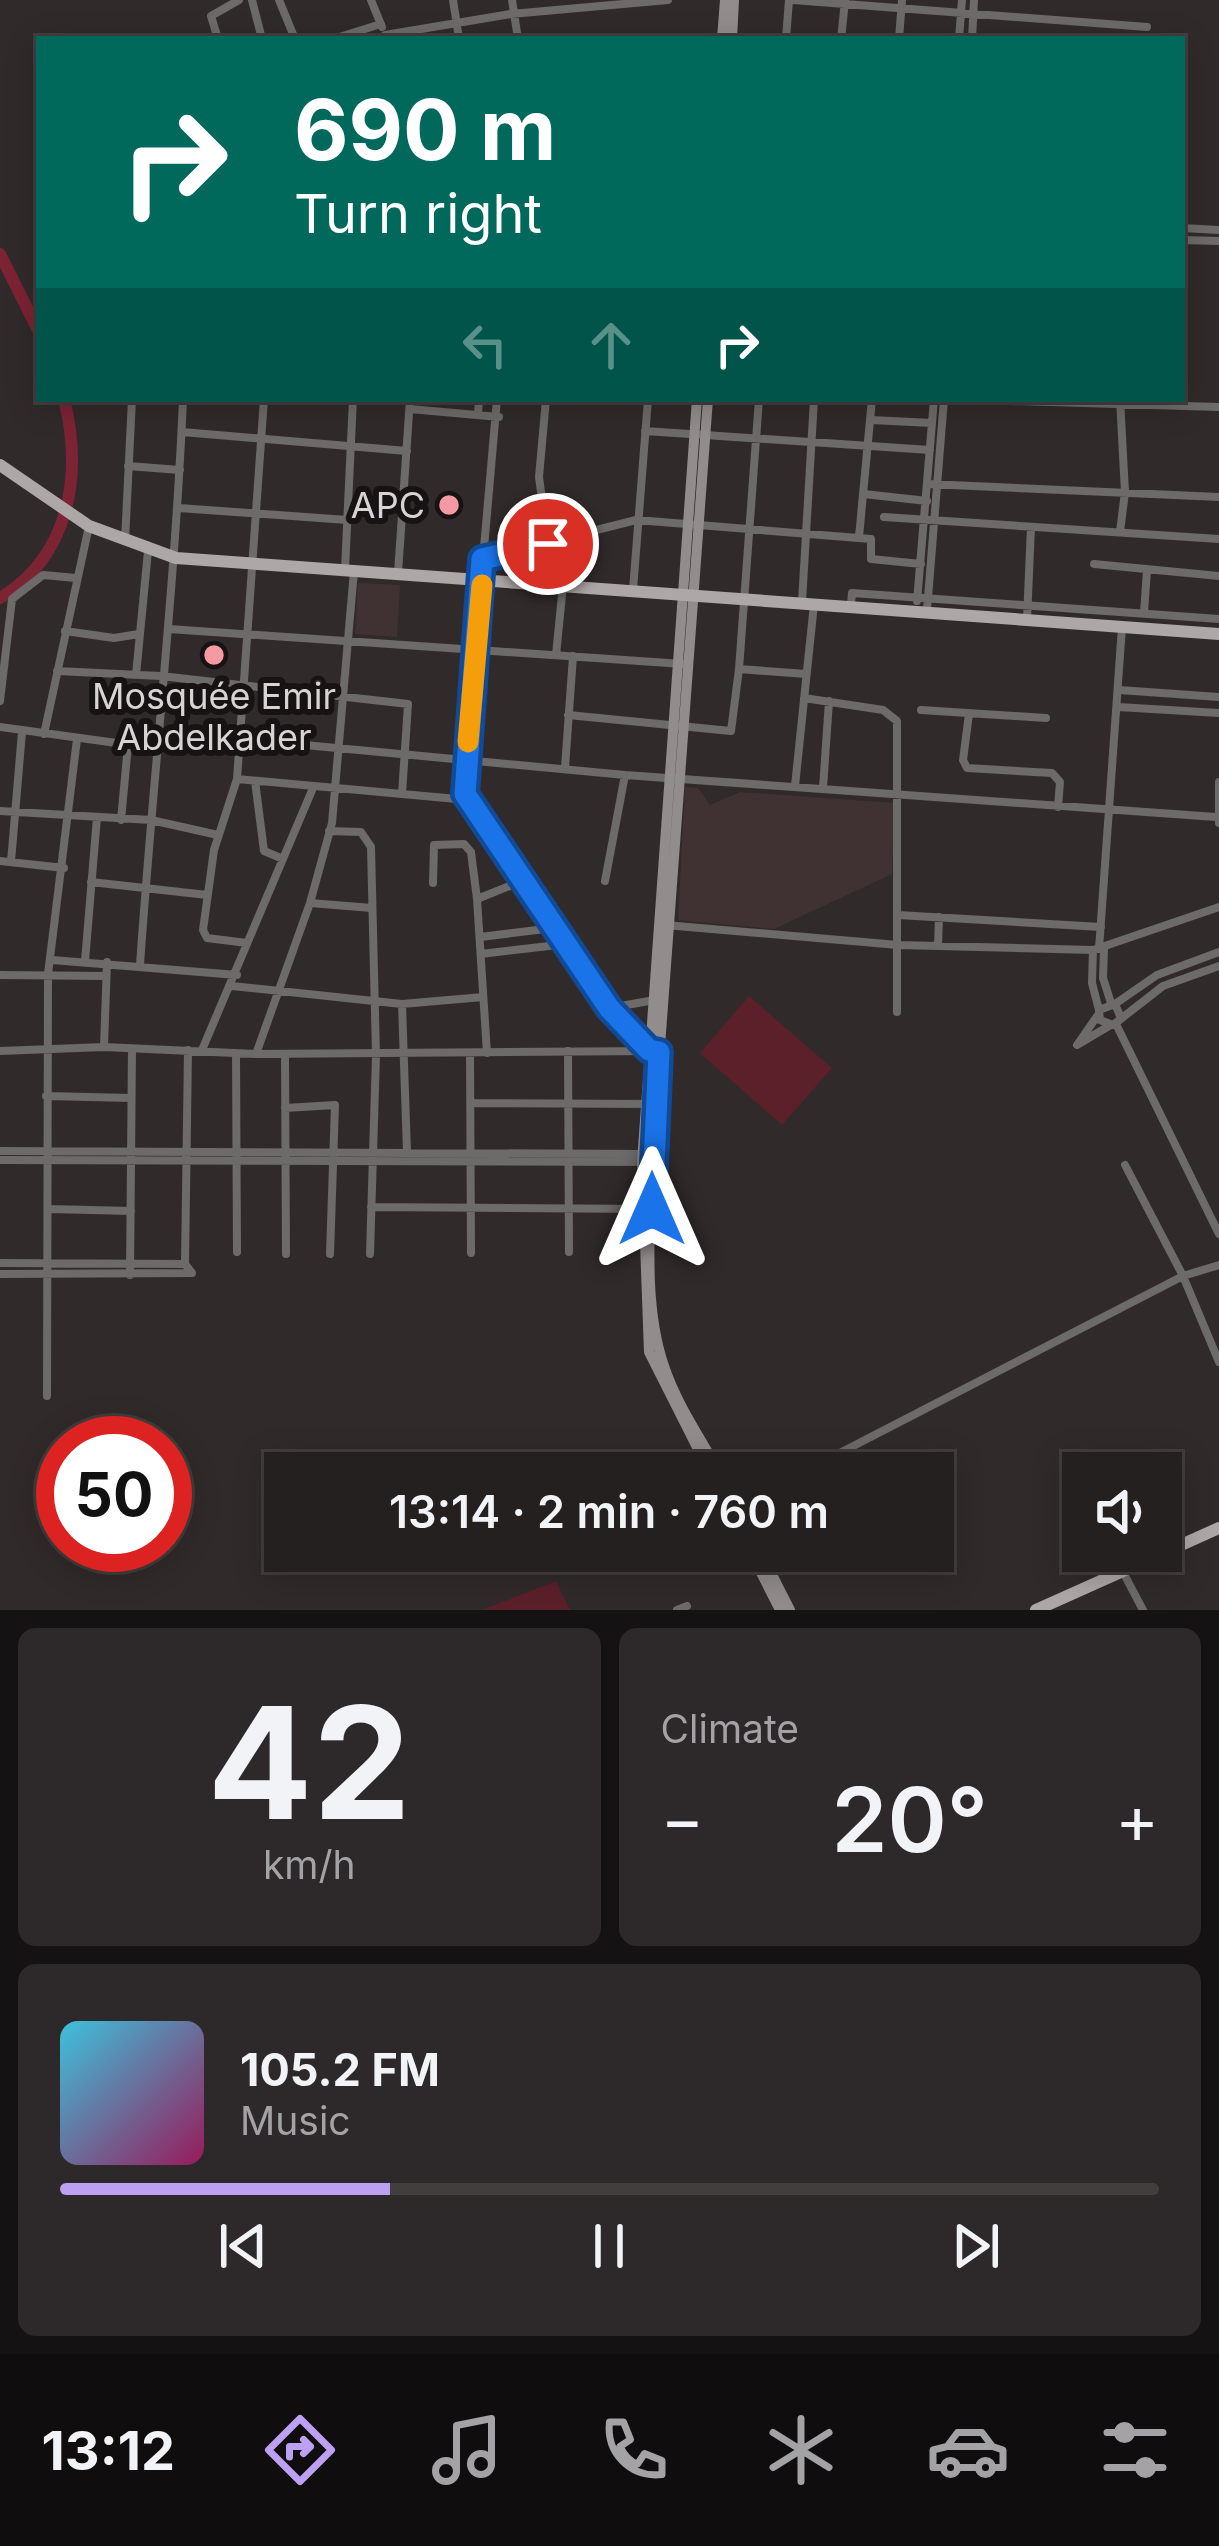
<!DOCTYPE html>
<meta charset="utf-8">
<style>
:root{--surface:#252020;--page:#2d2829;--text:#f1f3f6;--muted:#a3a3a5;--line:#423e3e;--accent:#bca0f2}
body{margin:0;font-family:Inter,sans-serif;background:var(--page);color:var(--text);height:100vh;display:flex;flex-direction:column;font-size:45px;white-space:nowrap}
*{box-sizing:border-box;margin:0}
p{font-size:39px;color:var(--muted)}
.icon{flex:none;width:66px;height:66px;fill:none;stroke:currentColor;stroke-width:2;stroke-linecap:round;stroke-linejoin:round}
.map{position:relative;height:1610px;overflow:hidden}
.sheet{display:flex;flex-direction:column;gap:18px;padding:18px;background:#141212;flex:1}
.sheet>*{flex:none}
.guide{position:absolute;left:36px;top:36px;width:1149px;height:366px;border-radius:0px;box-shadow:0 6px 30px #0003,0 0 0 3px var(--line);background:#00695c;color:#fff;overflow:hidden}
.fabs{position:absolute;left:1062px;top:1452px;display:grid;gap:24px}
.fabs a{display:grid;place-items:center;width:120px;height:120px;border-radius:0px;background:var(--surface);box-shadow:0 6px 30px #0003,0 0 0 3px var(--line);font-size:60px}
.speed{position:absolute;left:36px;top:1416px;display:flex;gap:24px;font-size:60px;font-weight:700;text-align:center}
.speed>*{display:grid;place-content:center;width:156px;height:156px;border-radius:50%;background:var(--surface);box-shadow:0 6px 30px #0003,0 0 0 3px var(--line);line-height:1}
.speed .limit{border:18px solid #d22;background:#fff;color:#111}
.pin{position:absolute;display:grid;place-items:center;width:102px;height:102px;color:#fff;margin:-51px;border:6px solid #fff;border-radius:50%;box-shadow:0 3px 12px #0007}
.me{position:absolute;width:132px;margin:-66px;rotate:0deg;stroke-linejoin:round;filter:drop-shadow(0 0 9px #0008)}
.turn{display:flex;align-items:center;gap:42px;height:252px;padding:0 60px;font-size:54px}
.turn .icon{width:156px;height:156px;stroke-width:2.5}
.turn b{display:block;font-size:84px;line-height:102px}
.lanes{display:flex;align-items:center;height:114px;padding:0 60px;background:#0003;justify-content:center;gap:60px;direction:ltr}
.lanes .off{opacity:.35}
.big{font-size:90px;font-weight:600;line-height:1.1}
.sheet .tile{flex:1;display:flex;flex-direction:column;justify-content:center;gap:18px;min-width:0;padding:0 42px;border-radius:18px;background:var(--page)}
.sheet .dial{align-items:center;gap:0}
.dial b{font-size:156px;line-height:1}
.song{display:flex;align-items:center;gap:36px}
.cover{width:144px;height:144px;border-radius:18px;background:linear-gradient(135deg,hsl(190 70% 55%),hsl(330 70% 35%))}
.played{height:12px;border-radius:6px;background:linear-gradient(90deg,var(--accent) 30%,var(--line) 30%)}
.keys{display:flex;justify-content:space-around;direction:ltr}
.heat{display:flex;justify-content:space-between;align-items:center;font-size:66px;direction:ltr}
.sheet .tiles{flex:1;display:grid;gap:18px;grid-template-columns:1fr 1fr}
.tile:last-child{grid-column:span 2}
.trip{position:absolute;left:264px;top:1452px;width:690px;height:120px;border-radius:0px;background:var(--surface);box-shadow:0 6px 30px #0003,0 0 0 3px var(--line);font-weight:600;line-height:120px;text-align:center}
.dock{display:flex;height:192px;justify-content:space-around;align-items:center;background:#0f0d0d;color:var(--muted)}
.dock .icon{width:84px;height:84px}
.dock .selected{color:var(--accent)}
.dock b{font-size:54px;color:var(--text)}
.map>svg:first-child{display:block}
</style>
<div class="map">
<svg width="1219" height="1610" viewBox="0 0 1219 1610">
<rect width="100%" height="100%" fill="#312a2a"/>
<!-- built -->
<path fill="#403233" d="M358 583 400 585 397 637 355 634Z
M685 787 698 788 710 805 740 792 894 803 892 874 774 929 678 920Z"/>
<!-- green -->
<path fill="#5b2029" d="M749 996 832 1068 782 1125 700 1053Z
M556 1581 570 1610H482Z"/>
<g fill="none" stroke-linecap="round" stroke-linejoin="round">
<!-- river -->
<path stroke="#7c2334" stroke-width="12" d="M0 254 39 332
M0 598C70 556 83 474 64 399"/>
<!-- minor -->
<path stroke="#6d6a6a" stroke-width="8" d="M252 0 262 39
M279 0 295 39
M371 0 382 27
M453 0 459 39
M512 0 518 39
M793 0 1147 27
M385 35 511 14 668 0
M218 39 211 16 239 0
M333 39 381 24
M786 39 789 0
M841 39 845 1
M899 39 902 0
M959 39 962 0
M972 39 974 0
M1182 228 1219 230
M1182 240 1219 241
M497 399 463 788 595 989 649 1050
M546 399 539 477 548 544
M759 399 739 669 806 674
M943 399 1219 407
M1120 399 1125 492 1120 532
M410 409 499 417
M478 415 479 399
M871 420 932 423
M645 431 930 450
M182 432 407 451
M128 466 180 470
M928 484 1219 497
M864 494 927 501
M179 508 347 520
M884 517 1219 539
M859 537 872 399
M125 541 132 399
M482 559 636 520 871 539V559L921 564
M1094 564 1219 576
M345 569 353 399
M398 573 410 399
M633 590 648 399
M917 601 934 399
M802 602 814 399
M851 605 852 593 1219 619
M927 610 944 399
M1144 613 1147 570
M1027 619 1031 527
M169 629 683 664
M65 631 114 638 139 634
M556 655 563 585
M57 671 161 676 408 704 402 794
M136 675 148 551
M1119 690 1219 697
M804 698 883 710 897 721V1012
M0 701 12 599 43 575 76 578
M1118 707 1219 713
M921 710 1046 718
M969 714 963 760 967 768 1052 773 1060 782 1058 807
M568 715 731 731 739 669
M0 727 153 748
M155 731 625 775 1216 817
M44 734 89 526
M565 768 573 656
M237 779 468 800
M255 781 264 851 283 859
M1219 782V823
M795 786 814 604
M823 788 829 701
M0 811 151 820 218 835
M121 820 128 745
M329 831 361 832 371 847 376 1055 370 1254
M0 861 64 868
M11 862 22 732
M605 881 625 775
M91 882 207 895
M433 883 434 845 464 844 471 852 477 899
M310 903 372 908
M898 915 1101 927
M665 925 898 945 1093 950 1219 907
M480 937 554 928
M247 943 207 938 203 930 214 850 237 779 264 399
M938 946 939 917
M1099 949 1122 627
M1104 949 1103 978 1111 1003
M1093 950 1092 983 1099 1010
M481 954 566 944
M52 960 237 975
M85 961 97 817
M140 965C153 776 175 588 183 399
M0 975 106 976
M232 986 402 1004 483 997
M402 1004 407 1152
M1115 1004 1157 975 1219 952
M609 1008 655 1000
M1098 1015 1077 1045 1109 1026
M1121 1018 1115 1004 1099 1010 1100 1020 1113 1025 1163 986 1219 966
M1116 1024 1219 1234
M104 1047 107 962
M202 1050 313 788
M0 1051 104 1047 256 1054 651 1051
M568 1051 569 1252
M470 1053 471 1253
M487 1053 477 899 527 879
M236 1054 237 1252
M256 1054 310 903 332 823 354 571
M285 1054 286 1254
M46 1096 131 1098
M471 1103 648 1104
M285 1108 335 1105 330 1254
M0 1151 644 1154
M0 1160 646 1162
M1125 1165 1183 1276 1219 1362
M371 1207 644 1209
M49 1209 131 1211
M0 1263 185 1264
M0 1274 192 1273 185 1264 188 1050
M130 1275 132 1049
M47 1396 48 974 77 739
M801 1473 1183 1276 1219 1265
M1123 1572 1143 1610
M677 1610 687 1606"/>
<!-- secondary -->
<path stroke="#928c8c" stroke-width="10" d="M722 39 725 0
M732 39 734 0
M697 399 642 1162 649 1352 710 1473
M708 399 652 1154C651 1222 642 1302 664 1366 676 1403 701 1439 720 1473
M750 1551 780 1610
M760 1551 790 1610"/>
<!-- primary -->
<path stroke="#aea7a7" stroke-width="12" d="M0 465 89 526 176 558 1219 634
M1036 1610 1219 1528"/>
</g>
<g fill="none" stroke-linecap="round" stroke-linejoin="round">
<defs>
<path id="route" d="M548 544 482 559 465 794 609 1008 649 1050 659 1052 652 1209"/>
</defs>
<!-- route casing -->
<use href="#route" stroke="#114b97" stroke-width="30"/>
<!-- route -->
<use href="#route" stroke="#1a73e8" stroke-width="21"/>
<!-- slow -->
<path stroke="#f59e0b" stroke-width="21" d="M468 742 482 585"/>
</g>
<!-- markers -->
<g fill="#f49aa3" stroke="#171314" stroke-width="4.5">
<circle cx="449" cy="505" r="12"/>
<circle cx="214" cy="655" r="12"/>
</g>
<g text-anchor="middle" stroke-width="12" stroke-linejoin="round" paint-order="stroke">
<!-- poi labels -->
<g font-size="36" fill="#d9d4d4" stroke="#171314" text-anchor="end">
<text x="425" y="518">APC</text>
<text x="214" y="709" text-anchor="middle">Mosquée Emir<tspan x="214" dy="41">Abdelkader</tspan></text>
</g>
</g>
</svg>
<div class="fabs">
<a><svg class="icon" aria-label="sound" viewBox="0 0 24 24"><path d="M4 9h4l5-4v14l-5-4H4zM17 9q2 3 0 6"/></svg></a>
</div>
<div class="speed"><div class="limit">50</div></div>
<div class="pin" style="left:548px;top:544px;background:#d93025"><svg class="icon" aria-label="arrive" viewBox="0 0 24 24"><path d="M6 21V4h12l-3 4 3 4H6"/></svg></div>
<svg class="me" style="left:652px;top:1209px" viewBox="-20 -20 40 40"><path d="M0-17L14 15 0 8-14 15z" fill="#1a73e8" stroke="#fff" stroke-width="4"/></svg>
<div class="trip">13:14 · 2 min · 760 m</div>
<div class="guide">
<div class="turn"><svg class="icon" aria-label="right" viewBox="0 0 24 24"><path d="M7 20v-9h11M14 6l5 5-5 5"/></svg><div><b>690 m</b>Turn right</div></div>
<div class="lanes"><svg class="icon off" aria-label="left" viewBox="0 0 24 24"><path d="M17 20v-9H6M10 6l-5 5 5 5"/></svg><svg class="icon off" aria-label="ahead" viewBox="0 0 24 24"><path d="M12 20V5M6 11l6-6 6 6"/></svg><svg class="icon" aria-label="right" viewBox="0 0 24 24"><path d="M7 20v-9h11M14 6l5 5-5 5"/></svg></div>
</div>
</div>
<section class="sheet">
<div class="tiles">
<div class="tile dial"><b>42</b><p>km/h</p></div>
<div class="tile"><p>Climate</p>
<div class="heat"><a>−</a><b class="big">20°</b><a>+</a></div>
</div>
<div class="tile">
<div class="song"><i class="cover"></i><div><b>105.2 FM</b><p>Music</p></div></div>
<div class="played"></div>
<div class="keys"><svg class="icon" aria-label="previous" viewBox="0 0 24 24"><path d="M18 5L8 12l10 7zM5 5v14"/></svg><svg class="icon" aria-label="pause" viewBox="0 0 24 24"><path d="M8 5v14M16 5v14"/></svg><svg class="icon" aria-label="next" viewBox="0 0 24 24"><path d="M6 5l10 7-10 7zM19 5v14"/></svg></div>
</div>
</div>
</section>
<nav class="dock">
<b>13:12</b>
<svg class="icon selected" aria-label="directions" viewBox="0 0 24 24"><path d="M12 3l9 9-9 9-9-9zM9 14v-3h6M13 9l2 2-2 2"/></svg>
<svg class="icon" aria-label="music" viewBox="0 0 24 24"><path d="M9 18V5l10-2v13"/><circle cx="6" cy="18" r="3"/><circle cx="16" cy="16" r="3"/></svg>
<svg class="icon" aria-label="phone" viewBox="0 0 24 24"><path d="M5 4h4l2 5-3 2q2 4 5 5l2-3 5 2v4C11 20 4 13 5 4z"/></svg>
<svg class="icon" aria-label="climate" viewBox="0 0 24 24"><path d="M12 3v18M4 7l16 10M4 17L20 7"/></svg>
<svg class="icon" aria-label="car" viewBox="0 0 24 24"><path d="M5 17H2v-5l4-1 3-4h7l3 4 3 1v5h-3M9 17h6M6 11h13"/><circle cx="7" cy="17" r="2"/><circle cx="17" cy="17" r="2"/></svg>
<svg class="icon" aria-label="filters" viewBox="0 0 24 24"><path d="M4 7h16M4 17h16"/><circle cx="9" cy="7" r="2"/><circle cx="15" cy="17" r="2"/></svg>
</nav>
